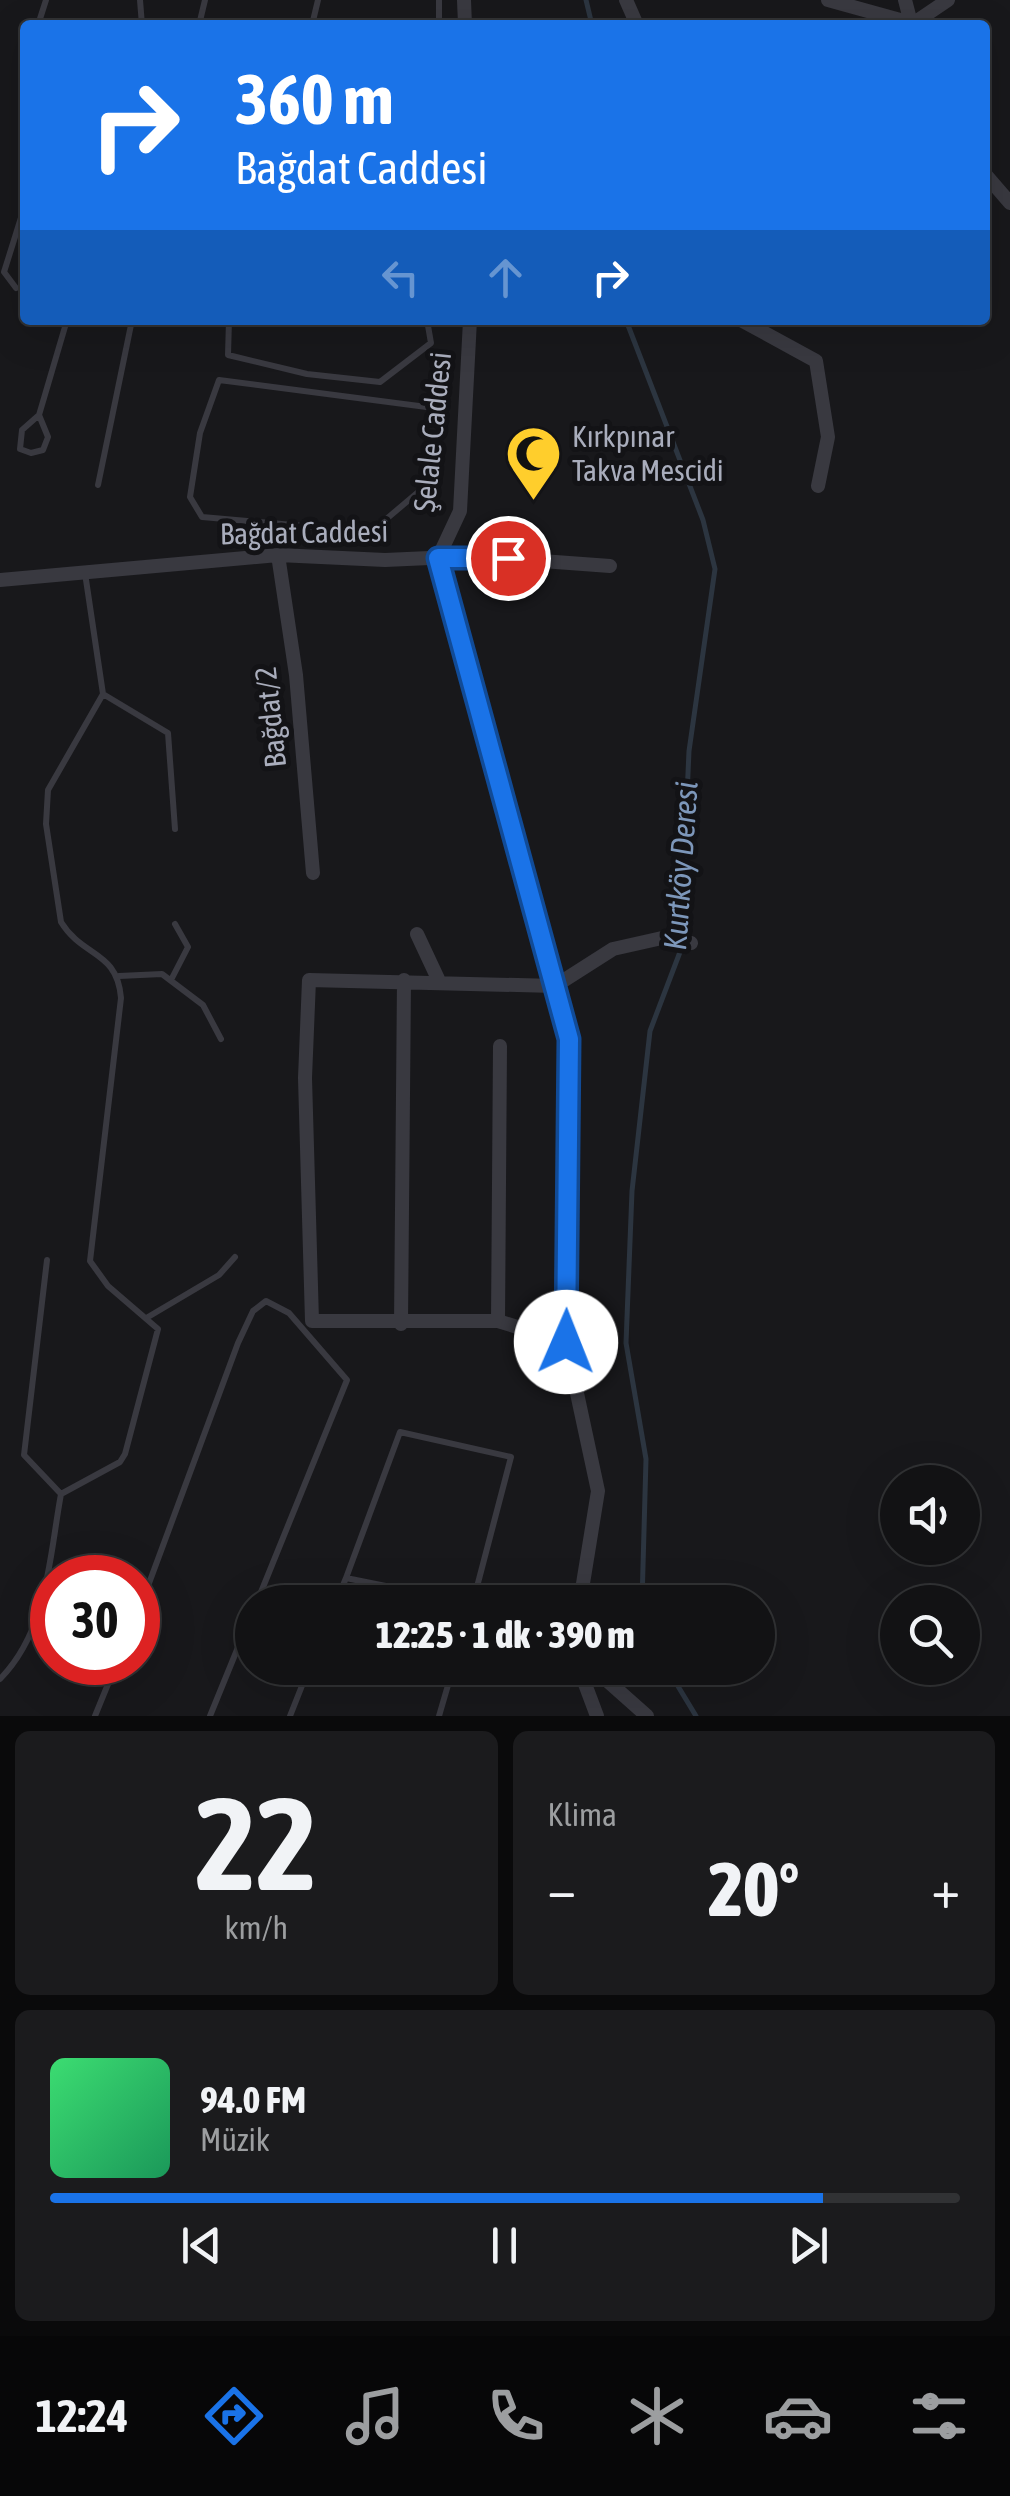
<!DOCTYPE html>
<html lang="tr">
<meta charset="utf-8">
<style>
:root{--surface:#121214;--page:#1b1b1d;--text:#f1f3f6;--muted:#9c9ea0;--line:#313234;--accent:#1a73e8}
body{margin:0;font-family:"Asap Condensed",sans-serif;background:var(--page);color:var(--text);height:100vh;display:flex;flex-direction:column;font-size:38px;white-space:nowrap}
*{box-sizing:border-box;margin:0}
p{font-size:32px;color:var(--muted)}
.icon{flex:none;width:55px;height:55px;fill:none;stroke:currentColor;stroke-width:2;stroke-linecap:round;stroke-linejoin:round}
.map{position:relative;height:1716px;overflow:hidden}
.drawer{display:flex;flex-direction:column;gap:15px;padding:15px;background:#0a0a0b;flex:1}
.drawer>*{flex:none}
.top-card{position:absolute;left:20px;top:20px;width:970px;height:305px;border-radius:10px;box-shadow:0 10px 40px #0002,0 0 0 2px var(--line);background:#1a73e8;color:#fff;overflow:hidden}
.buttons{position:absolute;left:880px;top:1465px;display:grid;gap:20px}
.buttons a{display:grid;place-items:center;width:100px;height:100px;border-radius:50%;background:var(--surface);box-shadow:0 10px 40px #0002,0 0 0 2px var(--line);font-size:50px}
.speed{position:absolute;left:30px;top:1555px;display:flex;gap:20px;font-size:50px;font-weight:700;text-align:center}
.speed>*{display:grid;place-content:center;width:130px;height:130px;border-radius:50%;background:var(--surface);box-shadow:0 10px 40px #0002,0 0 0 2px var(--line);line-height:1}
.speed .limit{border:15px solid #d22;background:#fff;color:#111}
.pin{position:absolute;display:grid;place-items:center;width:85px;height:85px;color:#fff;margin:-42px;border:5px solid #fff;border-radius:50%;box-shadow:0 2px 10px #0007}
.me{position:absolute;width:110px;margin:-55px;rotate:1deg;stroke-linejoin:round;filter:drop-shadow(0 0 8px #0008)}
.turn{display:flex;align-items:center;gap:35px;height:210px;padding:0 50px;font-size:45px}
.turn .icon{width:130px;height:130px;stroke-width:2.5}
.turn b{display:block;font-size:70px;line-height:85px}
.lanes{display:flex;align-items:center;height:95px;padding:0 50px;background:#0003;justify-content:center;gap:50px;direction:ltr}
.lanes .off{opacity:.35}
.big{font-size:75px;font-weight:800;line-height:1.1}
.drawer .widget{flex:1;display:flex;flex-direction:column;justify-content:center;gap:15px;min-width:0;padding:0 35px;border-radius:15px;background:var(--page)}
.drawer .dial{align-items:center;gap:0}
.dial b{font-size:130px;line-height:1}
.song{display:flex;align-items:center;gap:30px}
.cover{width:120px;height:120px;border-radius:15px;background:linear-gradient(135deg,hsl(140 70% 55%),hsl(150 70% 35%))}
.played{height:10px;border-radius:5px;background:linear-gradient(90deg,var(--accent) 85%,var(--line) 85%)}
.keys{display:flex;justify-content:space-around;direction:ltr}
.heat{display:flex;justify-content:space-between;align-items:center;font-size:55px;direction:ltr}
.drawer .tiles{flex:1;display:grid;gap:15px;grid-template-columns:1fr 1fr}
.widget:last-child{grid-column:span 2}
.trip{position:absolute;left:235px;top:1585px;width:540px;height:100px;border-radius:50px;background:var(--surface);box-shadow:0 10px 40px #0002,0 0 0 2px var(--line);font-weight:800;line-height:100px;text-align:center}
.tabs{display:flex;height:160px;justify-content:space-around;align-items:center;background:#070708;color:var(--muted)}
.tabs .icon{width:70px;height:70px}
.tabs .active{color:var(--accent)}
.tabs b{font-size:45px;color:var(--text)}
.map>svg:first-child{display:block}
</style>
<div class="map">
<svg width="1010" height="1716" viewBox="0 0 1010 1716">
<rect width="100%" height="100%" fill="#18181b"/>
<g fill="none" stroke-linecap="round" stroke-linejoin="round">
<!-- stream -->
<path stroke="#2c3540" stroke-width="5" d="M586 0 592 25
M626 320 703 520 715 569 689 751 680 952 650 1031 632 1191 626 1343 646 1459 642 1602
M667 1668 696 1716"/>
<!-- service -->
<path stroke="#393940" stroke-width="6" d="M140 0 142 25
M439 0V25
M38 25 46 0
M199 25 205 0
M312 25 318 0
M16 288 4 272 25 205
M229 320 228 355 307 374 380 382 431 343 427 320
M219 380 442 409 436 477 371 532 202 517 190 497 200 433Z
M39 415 48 437 43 450 31 453 20 449 22 430 39 415 67 320
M98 485 132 320
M103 694 168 733 175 829
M119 976 162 974 203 1005 221 1039
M171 980 188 947 175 924
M47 1260 24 1455 61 1494
M148 1317 219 1275 235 1257
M346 1578 400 1432 511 1457 473 1602
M336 1602 346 1578 465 1602
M138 1613 238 1343 253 1311 266 1301 289 1313 347 1380 257 1602
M0 1679C48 1630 49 1559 61 1494L120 1462 125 1454 158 1329 108 1286 90 1261 121 998C117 950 83 958 61 922L46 824 48 790 103 694 85 573
M95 1716 117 1662
M210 1716 252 1613
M290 1716 309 1668
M439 1716 453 1668"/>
<!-- minor -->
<path stroke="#393940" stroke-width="14" d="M464 0 465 25
M626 0 637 25
M828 0 911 23 905 0
M911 25 948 0
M985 174 1010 203
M470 320 460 511 438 558 569 1039 566 1342 598 1491 580 1602
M741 320 816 361 828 437 818 486
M278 555 296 675 313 873
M0 580 278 555 385 560 474 556 610 566
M417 934 439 981
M498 1321 500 1046
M401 1324 404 980
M566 1342 498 1321H312L305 1078 309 980 555 986 613 949 662 938 691 943
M579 1668 597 1716
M593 1668 647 1716"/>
</g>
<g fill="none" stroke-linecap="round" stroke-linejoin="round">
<defs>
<path id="route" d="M508 558H438L569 1039 566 1342"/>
</defs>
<!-- route casing -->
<use href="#route" stroke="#114b97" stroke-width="25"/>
<!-- route -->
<use href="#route" stroke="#1a73e8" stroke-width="18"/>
</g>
<!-- icons -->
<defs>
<symbol id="mosque-pin" viewBox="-11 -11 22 30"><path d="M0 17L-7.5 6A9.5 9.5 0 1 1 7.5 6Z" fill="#ffce2c" stroke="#131316"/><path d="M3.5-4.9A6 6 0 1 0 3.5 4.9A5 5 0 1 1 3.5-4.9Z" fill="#111"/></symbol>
</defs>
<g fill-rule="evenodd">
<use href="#mosque-pin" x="502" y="422" width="63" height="86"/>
</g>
<g text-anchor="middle" stroke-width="10" stroke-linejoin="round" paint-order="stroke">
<!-- street labels -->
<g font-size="30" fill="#a9adbc" stroke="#131316">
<text transform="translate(433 432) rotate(-84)" y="10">Şelale Caddesi</text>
<text transform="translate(304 533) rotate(-1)" y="10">Bağdat Caddesi</text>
<text transform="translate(271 717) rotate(-96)" y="10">Bağdat/2</text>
</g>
<!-- poi labels -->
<g font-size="30" fill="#a9adbc" stroke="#131316" text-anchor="start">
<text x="572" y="447">Kırkpınar<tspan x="572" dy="34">Takva Mescidi</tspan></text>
</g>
<!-- water labels -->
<g font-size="32" font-style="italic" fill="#7d97ba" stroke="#131316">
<text transform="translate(681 866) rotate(-86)" y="11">Kurtköy Deresi</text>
</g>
</g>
</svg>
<div class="buttons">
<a><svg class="icon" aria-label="sound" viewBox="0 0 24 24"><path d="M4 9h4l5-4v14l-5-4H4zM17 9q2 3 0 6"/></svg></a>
<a><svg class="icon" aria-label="search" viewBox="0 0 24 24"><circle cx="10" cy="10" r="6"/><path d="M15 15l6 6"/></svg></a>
</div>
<div class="speed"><div class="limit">30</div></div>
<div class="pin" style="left:508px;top:558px;background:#d93025"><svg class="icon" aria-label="arrive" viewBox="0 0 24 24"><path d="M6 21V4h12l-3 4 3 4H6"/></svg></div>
<svg class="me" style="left:566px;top:1342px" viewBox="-20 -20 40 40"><circle r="19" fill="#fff"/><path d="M0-13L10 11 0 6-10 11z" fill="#1a73e8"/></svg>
<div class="trip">12:25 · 1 dk · 390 m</div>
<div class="top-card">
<div class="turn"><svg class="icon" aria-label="right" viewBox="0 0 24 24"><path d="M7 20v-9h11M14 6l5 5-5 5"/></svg><div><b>360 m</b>Bağdat Caddesi</div></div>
<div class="lanes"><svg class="icon off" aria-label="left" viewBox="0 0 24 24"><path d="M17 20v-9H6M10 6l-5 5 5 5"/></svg><svg class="icon off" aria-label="ahead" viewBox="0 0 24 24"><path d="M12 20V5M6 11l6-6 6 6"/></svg><svg class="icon" aria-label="right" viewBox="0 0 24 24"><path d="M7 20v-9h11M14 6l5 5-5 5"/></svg></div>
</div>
</div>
<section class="drawer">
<div class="tiles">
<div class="widget dial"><b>22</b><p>km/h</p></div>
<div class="widget"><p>Klima</p>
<div class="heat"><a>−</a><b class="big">20°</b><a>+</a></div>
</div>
<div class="widget">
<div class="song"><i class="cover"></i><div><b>94.0 FM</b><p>Müzik</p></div></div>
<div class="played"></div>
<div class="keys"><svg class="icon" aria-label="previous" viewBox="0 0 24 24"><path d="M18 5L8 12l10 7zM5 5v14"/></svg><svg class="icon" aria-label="pause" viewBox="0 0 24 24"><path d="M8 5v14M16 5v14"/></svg><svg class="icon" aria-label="next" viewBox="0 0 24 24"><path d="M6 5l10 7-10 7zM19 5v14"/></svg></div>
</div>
</div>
</section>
<nav class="tabs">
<b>12:24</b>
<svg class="icon active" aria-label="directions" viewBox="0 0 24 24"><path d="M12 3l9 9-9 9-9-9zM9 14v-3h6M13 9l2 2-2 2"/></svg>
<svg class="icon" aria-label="music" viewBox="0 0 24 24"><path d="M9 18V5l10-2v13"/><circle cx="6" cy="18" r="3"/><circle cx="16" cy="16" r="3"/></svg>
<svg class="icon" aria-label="phone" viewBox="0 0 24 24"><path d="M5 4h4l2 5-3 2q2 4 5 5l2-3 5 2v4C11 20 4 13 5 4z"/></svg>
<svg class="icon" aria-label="climate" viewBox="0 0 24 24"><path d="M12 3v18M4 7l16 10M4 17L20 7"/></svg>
<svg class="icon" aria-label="car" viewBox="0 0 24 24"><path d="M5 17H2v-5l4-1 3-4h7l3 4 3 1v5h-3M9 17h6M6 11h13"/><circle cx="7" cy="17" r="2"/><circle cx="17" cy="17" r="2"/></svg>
<svg class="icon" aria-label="filters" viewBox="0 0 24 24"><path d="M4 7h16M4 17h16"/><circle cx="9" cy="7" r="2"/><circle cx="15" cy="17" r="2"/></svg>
</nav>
